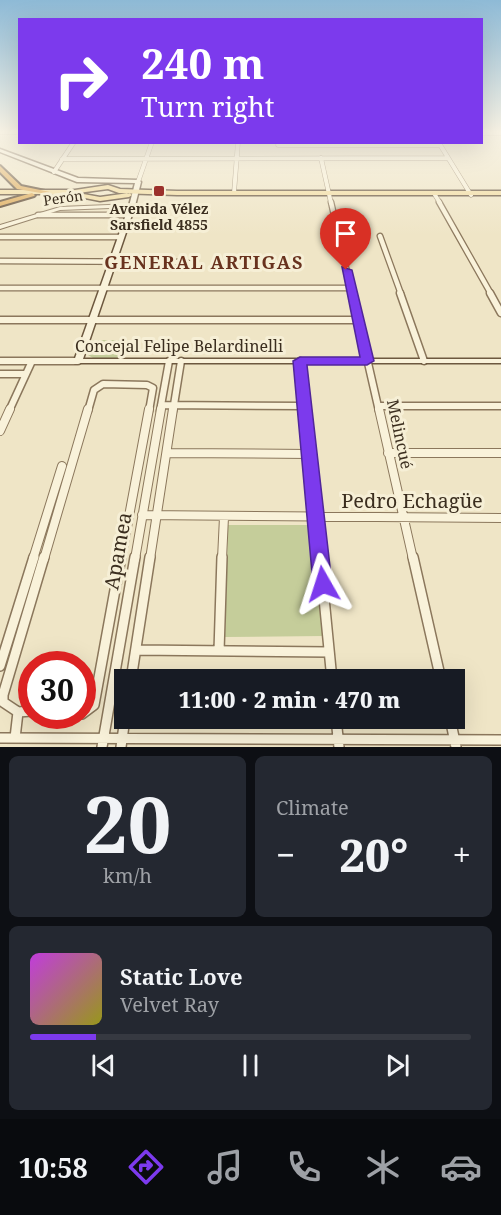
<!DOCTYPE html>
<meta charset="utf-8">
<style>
:root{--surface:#171b24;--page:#242831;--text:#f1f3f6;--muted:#9ea1a6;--line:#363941;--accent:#7c3aed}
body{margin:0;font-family:"Noto Serif",serif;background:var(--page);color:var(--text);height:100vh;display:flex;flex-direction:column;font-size:22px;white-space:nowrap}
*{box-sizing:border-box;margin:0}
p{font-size:20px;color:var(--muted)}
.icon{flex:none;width:33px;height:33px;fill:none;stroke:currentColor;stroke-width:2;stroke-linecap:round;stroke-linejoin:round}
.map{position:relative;height:747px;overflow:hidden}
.details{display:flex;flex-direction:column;gap:9px;padding:9px;background:#0d0f14;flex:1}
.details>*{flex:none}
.banner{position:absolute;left:18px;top:18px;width:465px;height:126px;border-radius:0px;box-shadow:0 6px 24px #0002;background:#7c3aed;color:#fff;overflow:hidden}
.speed{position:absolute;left:18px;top:651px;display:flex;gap:12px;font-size:30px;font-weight:700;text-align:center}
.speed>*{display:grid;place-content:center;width:78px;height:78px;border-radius:50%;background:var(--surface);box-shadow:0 6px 24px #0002;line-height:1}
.speed .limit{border:9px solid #d22;background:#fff;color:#111}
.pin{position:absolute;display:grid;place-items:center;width:51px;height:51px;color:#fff;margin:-62px -26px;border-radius:50% 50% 50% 0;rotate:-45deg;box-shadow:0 0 6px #0007}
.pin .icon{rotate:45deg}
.me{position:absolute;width:66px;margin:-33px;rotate:354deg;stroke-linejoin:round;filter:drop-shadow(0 0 4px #0008)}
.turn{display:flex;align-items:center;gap:21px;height:126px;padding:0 24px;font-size:27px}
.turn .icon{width:78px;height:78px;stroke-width:2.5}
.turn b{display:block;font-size:42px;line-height:51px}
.big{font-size:45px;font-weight:800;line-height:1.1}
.details .widget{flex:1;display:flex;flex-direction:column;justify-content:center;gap:9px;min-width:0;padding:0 21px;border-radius:9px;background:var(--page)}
.details .dial{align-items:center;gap:0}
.dial b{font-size:78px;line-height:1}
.song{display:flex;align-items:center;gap:18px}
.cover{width:72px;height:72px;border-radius:9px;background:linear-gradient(135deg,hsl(290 70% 55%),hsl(60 70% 35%))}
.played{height:6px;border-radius:3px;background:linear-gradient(90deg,var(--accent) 15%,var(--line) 15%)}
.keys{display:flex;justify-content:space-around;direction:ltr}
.heat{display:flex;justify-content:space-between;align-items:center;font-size:33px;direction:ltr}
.details .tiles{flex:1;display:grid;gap:9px;grid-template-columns:1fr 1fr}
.widget:last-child{grid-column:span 2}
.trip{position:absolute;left:114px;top:669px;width:351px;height:60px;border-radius:0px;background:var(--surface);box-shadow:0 6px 24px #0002;font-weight:800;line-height:60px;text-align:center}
.tabs{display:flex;height:96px;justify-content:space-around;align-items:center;background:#090b0e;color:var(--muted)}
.tabs .icon{width:42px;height:42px}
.tabs .active{color:var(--accent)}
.tabs b{font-size:27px;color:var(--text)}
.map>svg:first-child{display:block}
</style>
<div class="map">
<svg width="501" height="747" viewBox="0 0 501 747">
<rect width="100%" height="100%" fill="#efe5c6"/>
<!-- green -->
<path fill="#c5cd9a" d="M93 340H126L121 358H93L88 355Z
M228 525H313L324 636 225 637Z"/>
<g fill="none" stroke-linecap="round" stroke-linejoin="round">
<defs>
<path id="minor-far4" d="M0 132H20
M482 133H501
M439 143 471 195
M278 145H440
M321 158 331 203
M62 159 448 158
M54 172 74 142
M138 182 152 142
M234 193 238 142
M435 195 440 203"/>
<path id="minor-far3" d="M331 202 352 294
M439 202 491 294
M38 215H129
M380 236 401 294
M0 237H121
M0 261 185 262 195 265
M0 288H351"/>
<path id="minor-far2" d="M352 293 379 411
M400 293 424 361
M490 293 501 313
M0 320H358
M0 361H78
M300 361 305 411
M0 374H26
M161 405 305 406
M379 406H501
M9 411 32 361
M88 411 94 390 103 384 147 385 153 388 149 411
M160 411 169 361
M173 411 181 361"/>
<path id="minor-far1" d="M305 409 320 559
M379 409 413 559
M0 431 10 409
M167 453 310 454
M388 453H501
M142 515 501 518
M33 559 62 466
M44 559 88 409
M121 559 149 409
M135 559 161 409
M150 559 173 409
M222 559 224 517"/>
<path id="minor" d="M320 557 332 680
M413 557 441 680
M136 650 329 652
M219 651 222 557
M0 666 34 557
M131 680 150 557
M18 712 32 711
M82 714 94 705 121 557
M336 718 339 747
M450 718 456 747
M0 738 501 740
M15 738 18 712 3 702V695L44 557
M102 747 135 557
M121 747 125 718"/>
<path id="tertiary" d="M132 204 134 205V207L60 210 0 229V225L60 207Z"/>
<path id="secondary" d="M0 149 78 178 138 180 141 182 135 206 83 359H501V363H75L74 361 129 206 135 183 77 182 0 152Z"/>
<path id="primary" d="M108 185 120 189 177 191H501V195H177L119 193 108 189 78 193 100 197 129 193 132 195 129 197 100 201 75 196V194H0V190H75Z"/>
<path id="motorway" d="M0 166 21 186 50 192 47 194 17 189 0 172Z
M32 193 35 195 34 196 0 206V202Z"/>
</defs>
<!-- minor-far4 casing -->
<use href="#minor-far4" stroke="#8b775c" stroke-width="5"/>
<!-- minor-far3 casing -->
<use href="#minor-far3" stroke="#8b775c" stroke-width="7"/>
<!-- minor-far2 casing -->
<use href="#minor-far2" stroke="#8b775c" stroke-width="9"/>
<!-- minor-far1 casing -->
<use href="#minor-far1" stroke="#8b775c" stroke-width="10"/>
<!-- minor casing -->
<use href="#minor" stroke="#8b775c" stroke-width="12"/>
<!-- tertiary casing -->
<use href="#tertiary" stroke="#8b775c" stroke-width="2"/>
<!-- secondary casing -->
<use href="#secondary" stroke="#6d583f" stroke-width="3"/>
<!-- primary casing -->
<use href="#primary" stroke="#594530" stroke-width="3"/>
<!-- motorway casing -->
<use href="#motorway" stroke="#594530" stroke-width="4"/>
<!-- minor-far4 -->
<use href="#minor-far4" stroke="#f9f2da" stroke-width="4"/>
<!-- minor-far3 -->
<use href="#minor-far3" stroke="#f9f2da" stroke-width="4.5"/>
<!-- minor-far2 -->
<use href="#minor-far2" stroke="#f9f2da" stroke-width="6"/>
<!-- minor-far1 -->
<use href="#minor-far1" stroke="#f9f2da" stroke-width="8"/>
<!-- minor -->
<use href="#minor" stroke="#f9f2da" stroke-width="9"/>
<!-- tertiary -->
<use href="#tertiary" fill="#f9f2da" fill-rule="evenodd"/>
<!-- secondary -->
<use href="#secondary" fill="#f9f2da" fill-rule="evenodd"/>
<!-- primary -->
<use href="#primary" fill="#f2dc9f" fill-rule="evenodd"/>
<!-- motorway -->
<use href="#motorway" fill="#deaa57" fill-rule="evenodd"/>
</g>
<!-- sky -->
<linearGradient id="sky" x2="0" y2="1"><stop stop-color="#8ebad6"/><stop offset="0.56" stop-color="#f8f3e5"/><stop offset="1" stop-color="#f8f3e5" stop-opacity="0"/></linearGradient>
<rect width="501" height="235" fill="url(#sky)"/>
<!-- route -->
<path fill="#7c3aed" stroke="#51269a" stroke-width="1.5" d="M342 267 352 270 374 361 367 365H307L332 584 329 590 323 592 316 590 313 584 293 361 300 357H360Z"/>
<!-- markers -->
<rect fill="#9b302b" stroke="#f6efd6" stroke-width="2" x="153" y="185" width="12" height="12" rx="3"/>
<g text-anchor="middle" stroke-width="6" stroke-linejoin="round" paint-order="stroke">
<!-- far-street labels -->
<g font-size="14" fill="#3b2e1f" stroke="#f6efd6">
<text transform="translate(63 198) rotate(-8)" y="5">Perón</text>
</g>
<!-- far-poi labels -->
<g font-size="14" font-weight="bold" fill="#3b2e1f" stroke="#f6efd6">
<text x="159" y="214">Avenida Vélez<tspan x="159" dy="16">Sarsfield 4855</tspan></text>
</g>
<!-- street labels -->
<g font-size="16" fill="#3b2e1f" stroke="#f6efd6">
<text x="179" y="352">Concejal Felipe Belardinelli</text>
<text transform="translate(400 434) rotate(78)" y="6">Melincué</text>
</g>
<!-- far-district labels -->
<g font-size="18" font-weight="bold" letter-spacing="1.5" fill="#68321e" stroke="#f6efd6">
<text x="204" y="269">GENERAL ARTIGAS</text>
</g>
<!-- near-street labels -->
<g font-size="20" fill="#3b2e1f" stroke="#f6efd6">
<text x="412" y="508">Pedro Echagüe</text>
<text transform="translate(118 551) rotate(-80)" y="7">Apamea</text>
</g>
</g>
</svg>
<div class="speed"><div class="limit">30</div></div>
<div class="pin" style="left:346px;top:270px;background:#d93025"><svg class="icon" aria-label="arrive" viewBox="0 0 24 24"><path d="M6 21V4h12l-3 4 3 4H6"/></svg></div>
<svg class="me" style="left:323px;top:584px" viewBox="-20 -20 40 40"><path d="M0-17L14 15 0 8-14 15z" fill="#7c3aed" stroke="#fff" stroke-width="4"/></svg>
<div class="trip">11:00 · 2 min · 470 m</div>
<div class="banner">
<div class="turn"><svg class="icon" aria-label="right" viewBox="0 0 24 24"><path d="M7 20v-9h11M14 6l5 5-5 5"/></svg><div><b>240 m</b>Turn right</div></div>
</div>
</div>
<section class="details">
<div class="tiles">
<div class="widget dial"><b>20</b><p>km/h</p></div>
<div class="widget"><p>Climate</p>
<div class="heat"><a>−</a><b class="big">20°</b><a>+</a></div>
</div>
<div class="widget">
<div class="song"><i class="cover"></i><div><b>Static Love</b><p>Velvet Ray</p></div></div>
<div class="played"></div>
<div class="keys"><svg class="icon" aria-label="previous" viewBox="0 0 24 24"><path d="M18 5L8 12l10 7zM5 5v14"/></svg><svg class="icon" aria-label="pause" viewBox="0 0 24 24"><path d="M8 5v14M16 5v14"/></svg><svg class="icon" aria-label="next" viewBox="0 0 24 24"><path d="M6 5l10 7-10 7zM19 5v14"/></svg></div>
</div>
</div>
</section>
<nav class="tabs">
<b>10:58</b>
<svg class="icon active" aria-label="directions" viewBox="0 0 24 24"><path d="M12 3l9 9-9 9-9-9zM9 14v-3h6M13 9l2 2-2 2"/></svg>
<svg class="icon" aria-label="music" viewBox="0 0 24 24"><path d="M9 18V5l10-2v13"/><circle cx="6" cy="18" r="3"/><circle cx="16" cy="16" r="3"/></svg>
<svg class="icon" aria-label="phone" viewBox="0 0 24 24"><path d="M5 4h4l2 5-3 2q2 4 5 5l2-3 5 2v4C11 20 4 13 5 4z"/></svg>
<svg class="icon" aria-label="climate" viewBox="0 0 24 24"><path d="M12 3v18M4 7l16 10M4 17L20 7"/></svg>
<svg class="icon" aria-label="car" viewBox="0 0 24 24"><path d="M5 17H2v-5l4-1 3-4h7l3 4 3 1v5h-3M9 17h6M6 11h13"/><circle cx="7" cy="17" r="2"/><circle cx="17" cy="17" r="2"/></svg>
</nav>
